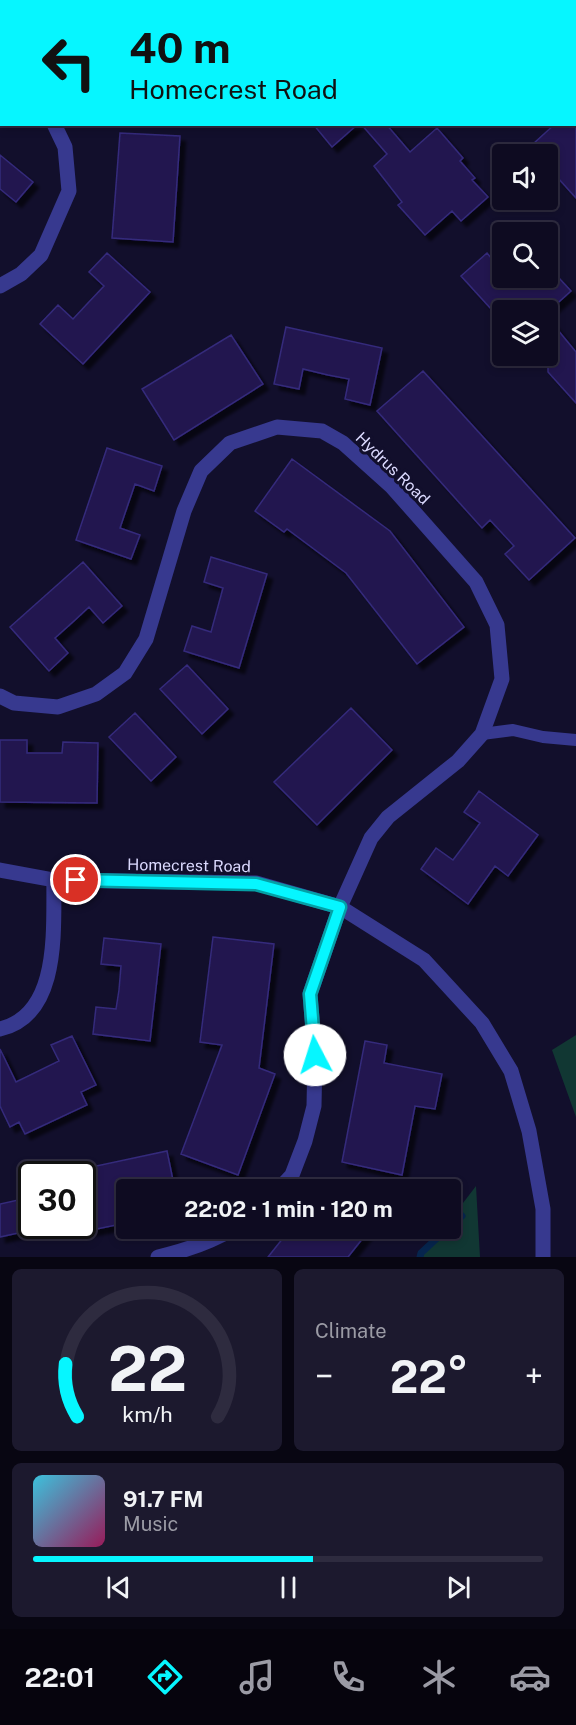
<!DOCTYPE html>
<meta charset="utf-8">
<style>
:root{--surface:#0e0b21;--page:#1c192e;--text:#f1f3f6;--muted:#9b9ba5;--line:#2e2b3f;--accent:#06f6ff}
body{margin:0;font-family:"Public Sans",sans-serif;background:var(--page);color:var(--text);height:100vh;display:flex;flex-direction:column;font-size:22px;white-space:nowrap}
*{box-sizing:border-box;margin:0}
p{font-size:20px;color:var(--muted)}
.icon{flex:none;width:33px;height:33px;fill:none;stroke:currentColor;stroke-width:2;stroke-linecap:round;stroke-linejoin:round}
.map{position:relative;height:1257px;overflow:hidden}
.drawer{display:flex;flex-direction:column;gap:12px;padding:12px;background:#080612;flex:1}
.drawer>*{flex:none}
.banner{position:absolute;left:0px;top:0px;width:576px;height:126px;box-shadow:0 3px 9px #0003,0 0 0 2px var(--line);background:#06f6ff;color:#111;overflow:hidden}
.buttons{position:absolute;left:492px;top:144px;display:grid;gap:12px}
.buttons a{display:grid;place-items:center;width:66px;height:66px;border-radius:6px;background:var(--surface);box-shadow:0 3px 9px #0003,0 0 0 2px var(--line);font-size:30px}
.speed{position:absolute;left:18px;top:1161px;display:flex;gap:12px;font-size:30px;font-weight:700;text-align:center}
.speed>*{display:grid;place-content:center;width:78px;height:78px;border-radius:50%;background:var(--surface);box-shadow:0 3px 9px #0003,0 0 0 2px var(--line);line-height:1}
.speed .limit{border:3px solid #111;border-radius:9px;background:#fff;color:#111}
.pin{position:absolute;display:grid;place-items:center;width:51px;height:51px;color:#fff;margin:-26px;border:3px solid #fff;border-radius:50%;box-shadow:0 2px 6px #0007}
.me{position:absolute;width:66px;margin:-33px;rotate:355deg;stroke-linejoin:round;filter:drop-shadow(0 0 4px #0008)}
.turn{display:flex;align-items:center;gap:21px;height:126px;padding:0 30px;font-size:27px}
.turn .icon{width:78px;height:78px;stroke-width:2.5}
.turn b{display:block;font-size:42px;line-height:51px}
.big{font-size:45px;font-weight:700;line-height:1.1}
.drawer .tile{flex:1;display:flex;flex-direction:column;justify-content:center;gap:9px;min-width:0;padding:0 21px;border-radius:9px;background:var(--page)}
.drawer .dial{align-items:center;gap:0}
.dial svg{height:156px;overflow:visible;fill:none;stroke:var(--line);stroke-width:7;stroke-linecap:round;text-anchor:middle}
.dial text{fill:var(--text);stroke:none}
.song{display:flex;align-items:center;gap:18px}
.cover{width:72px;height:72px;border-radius:9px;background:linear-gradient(135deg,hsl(190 70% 55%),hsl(330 70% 35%))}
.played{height:6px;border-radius:3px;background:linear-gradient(90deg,var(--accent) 55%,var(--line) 55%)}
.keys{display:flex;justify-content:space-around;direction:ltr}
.heat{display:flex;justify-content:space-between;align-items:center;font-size:33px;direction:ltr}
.drawer .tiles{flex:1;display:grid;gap:12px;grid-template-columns:1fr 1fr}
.tile:last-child{grid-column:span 2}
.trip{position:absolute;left:116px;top:1179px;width:345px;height:60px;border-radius:6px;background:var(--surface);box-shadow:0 3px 9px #0003,0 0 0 2px var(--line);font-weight:700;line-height:60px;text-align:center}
.menu{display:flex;height:96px;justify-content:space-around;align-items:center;background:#06040d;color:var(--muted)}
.menu .icon{width:42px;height:42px}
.menu .active{color:var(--accent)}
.menu b{font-size:27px;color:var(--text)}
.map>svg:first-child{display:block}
</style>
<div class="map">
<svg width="576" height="1257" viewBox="0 0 576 1257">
<defs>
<filter id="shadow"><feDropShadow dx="5.5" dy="5.5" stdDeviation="1.5" flood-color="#0009"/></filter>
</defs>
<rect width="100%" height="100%" fill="#120f2c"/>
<!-- green -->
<path fill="#113733" d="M576 1035V1117L552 1050Z
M476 1186 480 1257H421L443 1229 450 1228V1220Z"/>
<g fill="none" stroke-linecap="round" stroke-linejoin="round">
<!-- stream -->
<path stroke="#06254e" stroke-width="7" d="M450 1227 462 1216
M420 1257 421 1253 448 1228"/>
</g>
<!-- building -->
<path fill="#21194f" stroke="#352a7c" stroke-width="1.5" filter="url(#shadow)" d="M313 124H358L332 147Z
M361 124H386L410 152 437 128 463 158 460 161 475 178 472 180 488 197 461 221 452 211 425 235 398 205 402 202 374 166 387 154Z
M555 124H576V198L548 167V154H522Z
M120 133 180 136 173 242 112 238Z
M0 155 33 182 16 202 0 189Z
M107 253 150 292 83 364 40 324 58 305 73 319 87 304 104 286 89 272Z
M487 253 502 271V278H559L571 291 550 310H492L461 276Z
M548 318 576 352V403L548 372Z
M286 327 382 348 370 405 345 399 349 379 328 375 303 369 299 389 274 384Z
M231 335 263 384 174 440 142 389Z
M423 371 575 538 529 580 505 554 514 546 490 520 482 528 377 411Z
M107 448 162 466 154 491 135 484 120 528 140 535 131 559 76 540Z
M292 459 390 531 464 627 417 664 346 573 287 529 284 532 255 511Z
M211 557 267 574 239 668 184 651 192 626 211 632 223 588 204 582Z
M83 562 122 606 103 623 89 607 74 621 55 638 68 653 49 671 10 627Z
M187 665 228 709 202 734 160 689Z
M351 708 392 750 317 825 274 782Z
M135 713 176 757 151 781 109 737Z
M0 740H27V753H62L63 742 98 743 97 803 0 802Z
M479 791 538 835 508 876 495 866 468 904 421 869 436 848 453 860 465 844 480 823 464 812Z
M213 937 274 944 259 1068 275 1074 238 1175 181 1154 222 1045 200 1042Z
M104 938 161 944 150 1041 93 1034 96 1007 116 1009 119 990 121 966 101 964Z
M72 1036 96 1085 81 1092 87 1105 25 1134 19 1122 10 1127 0 1106V1049L16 1082 59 1061 51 1045Z
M365 1041 387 1045 384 1063 442 1074 435 1109 415 1106 402 1175 342 1162Z
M167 1151 175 1190H126V1223L82 1232V1169Z
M32 1197V1230L0 1237V1204Z
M291 1228H371L348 1257H268Z"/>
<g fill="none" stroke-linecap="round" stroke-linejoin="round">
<!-- service -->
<path stroke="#37398f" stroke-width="12" d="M482 734 513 730 543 737 576 740"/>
<!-- minor -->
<path stroke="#37398f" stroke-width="15" d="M0 55 2 57
M0 286 21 274 41 255 69 191 65 147 54 124
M0 696 14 703 58 707 96 694 125 673 146 639 184 511 201 471 230 443 277 427 322 431 343 443 392 487 476 582 497 625 502 679 482 734 458 761 388 817 371 838 340 907 310 994 315 1055 314 1106 305 1141 292 1175 278 1190
M0 1029C61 1015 53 928 54 880
M158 1257C184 1251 211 1242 234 1228"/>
<!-- tertiary -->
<path stroke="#37398f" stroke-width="15" d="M0 870 54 880 256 883 340 907 424 960 482 1023 511 1071 529 1131 543 1209V1257"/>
</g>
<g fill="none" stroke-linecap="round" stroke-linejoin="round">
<defs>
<path id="route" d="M76 880 256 884 340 907 310 994 315 1055"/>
</defs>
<!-- route casing -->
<use href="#route" stroke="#04a0a6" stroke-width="15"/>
<!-- route -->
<use href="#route" stroke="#06f6ff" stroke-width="10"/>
</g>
<g text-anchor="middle" stroke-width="6" stroke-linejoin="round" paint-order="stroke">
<!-- street labels -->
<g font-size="16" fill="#dcdaff" stroke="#120f2c">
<text transform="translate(393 468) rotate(44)" y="6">Hydrus Road</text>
<text transform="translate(189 865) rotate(1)" y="6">Homecrest Road</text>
</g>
</g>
</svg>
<div class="buttons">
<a><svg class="icon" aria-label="sound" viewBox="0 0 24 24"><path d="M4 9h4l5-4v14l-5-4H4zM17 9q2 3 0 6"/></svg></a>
<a><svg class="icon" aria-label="search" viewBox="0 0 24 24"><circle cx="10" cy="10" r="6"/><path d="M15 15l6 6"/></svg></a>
<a><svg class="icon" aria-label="layers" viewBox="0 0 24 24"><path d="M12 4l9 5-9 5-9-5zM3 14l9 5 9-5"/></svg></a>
</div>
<div class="speed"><div class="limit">30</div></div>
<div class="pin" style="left:76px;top:880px;background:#d93025"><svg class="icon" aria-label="arrive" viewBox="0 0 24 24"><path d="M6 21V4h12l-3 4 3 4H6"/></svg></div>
<svg class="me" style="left:315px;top:1055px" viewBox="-20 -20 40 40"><circle r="19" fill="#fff"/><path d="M0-13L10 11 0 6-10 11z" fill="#06f6ff"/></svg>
<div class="trip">22:02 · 1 min · 120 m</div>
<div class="banner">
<div class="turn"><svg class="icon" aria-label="left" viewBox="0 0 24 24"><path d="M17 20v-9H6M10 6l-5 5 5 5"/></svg><div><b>40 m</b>Homecrest Road</div></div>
</div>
</div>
<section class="drawer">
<div class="tiles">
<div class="tile dial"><svg viewBox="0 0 100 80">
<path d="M14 69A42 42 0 1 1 86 69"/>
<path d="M14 69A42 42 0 0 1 8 42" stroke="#06f6ff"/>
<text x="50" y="56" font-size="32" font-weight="700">22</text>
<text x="50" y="72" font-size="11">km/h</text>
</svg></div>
<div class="tile"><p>Climate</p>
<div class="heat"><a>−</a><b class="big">22°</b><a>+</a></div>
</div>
<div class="tile">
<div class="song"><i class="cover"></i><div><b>91.7 FM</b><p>Music</p></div></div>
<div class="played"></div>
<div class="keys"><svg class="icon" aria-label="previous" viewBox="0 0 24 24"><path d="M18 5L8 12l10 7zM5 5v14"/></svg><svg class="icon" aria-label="pause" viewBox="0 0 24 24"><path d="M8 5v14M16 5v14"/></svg><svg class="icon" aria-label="next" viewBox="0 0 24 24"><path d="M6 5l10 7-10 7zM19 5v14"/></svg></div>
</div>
</div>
</section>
<nav class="menu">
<b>22:01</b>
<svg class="icon active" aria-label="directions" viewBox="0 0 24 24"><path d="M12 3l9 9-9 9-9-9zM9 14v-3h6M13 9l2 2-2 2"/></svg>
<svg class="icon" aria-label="music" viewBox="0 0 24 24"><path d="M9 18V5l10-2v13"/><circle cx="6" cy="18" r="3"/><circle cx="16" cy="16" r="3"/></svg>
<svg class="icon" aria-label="phone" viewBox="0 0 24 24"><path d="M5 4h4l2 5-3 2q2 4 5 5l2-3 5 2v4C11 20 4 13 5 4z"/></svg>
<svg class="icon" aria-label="climate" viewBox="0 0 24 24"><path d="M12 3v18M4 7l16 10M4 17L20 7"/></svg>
<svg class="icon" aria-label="car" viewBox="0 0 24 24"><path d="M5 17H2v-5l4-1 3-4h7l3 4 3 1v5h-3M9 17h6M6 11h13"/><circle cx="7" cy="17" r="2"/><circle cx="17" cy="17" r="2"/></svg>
</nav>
